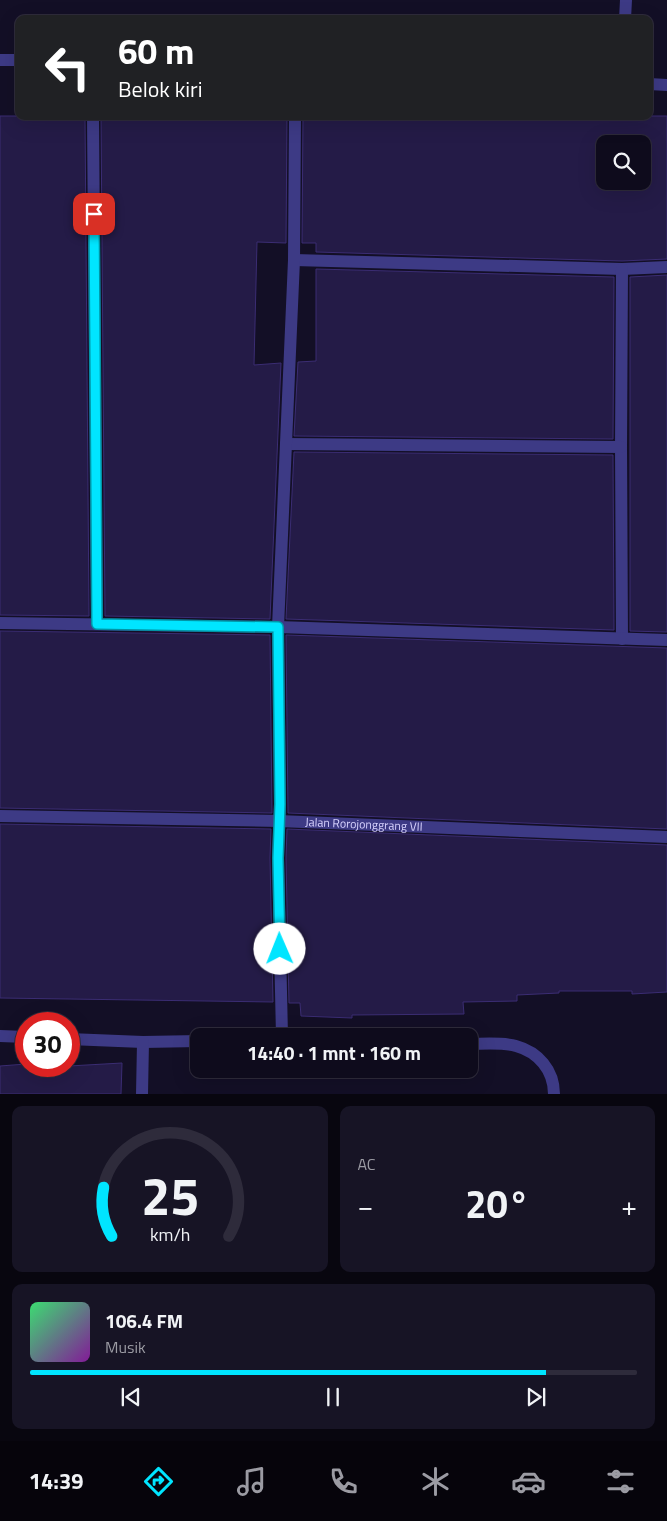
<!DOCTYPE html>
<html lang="id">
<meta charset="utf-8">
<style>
:root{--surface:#0e0b1c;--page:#171425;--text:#f1f3f6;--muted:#9b9ba3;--line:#2e2b3b;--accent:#00e5ff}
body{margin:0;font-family:"Titillium Web",sans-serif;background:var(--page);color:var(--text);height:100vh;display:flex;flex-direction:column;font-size:19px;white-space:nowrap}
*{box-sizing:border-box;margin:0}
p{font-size:16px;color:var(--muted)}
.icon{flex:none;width:28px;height:28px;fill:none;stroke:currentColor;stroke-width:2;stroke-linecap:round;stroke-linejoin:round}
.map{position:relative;height:1094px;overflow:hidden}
.side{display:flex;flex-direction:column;gap:12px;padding:12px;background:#08060f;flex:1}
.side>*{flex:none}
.banner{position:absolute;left:15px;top:15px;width:638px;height:105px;border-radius:10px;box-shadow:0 5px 20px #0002,0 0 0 1px var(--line);background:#202124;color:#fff;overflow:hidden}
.tools{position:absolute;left:596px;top:135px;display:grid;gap:10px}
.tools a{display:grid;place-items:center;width:55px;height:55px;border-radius:10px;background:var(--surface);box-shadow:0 5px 20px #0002,0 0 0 1px var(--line);font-size:25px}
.speed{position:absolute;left:15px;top:1012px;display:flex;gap:10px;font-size:25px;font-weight:700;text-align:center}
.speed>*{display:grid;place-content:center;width:65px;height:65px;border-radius:50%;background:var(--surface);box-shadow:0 5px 20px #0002,0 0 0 1px var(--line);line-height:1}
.speed .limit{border:8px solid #d22;background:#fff;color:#111}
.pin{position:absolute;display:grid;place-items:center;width:42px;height:42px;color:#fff;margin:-21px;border-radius:10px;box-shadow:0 2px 8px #0006}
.me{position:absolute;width:55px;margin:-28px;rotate:359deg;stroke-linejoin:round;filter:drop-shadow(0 0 4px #0008)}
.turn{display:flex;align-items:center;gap:18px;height:105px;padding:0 20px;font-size:22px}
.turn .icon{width:65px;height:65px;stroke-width:2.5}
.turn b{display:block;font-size:35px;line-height:42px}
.big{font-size:38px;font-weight:700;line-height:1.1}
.side .tile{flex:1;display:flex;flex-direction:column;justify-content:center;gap:8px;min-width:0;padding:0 18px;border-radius:10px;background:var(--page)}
.side .dial{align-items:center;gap:0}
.dial svg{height:130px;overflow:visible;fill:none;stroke:var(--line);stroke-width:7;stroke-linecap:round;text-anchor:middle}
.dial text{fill:var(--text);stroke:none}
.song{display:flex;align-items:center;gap:15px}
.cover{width:60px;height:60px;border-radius:8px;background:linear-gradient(135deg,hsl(140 70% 55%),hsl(290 70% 35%))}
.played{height:5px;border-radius:2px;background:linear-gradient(90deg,var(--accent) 85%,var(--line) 85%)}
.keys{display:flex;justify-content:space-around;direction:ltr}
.heat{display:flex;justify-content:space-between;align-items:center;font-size:28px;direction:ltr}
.side .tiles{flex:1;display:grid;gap:12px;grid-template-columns:1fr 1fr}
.tile:last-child{grid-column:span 2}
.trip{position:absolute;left:190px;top:1028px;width:288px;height:50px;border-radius:10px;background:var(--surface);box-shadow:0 5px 20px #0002,0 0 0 1px var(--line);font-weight:700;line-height:50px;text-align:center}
.dock{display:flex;height:80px;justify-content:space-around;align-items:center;background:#06040b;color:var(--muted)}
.dock .icon{width:35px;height:35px}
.dock .active{color:var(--accent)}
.dock b{font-size:22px;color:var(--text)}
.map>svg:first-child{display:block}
</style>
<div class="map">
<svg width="667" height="1094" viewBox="0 0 667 1094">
<rect width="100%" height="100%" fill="#130f26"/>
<!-- building -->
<path fill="#241b47" stroke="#3b2d73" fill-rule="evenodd" d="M0 116H85L89 616 0 615Z
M101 116H287L286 243 257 242 254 365 281 363 270 619 105 616Z
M303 116H667V259L622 261 316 252V243H302ZM605 144H642V181H605Z
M316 269 614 277 613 439 294 436 298 362 316 361Z
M667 275V632L630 631V277Z
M294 452 613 455 614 630 286 619Z
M0 631 270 635 272 813 0 808Z
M286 635 667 648V829L288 813Z
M0 824 271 829 270 858 273 1002 0 998Z
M287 829 667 845V992L632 994V991H559V993L517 995V1001L463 1002 464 1014 352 1015V1018L301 1016 300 1003H289L286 858Z
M122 1063 121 1094H0V1066L26 1064V1066H69Z"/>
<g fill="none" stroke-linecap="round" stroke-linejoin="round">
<!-- street -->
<g stroke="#3d3a85" stroke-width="12">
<path d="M625 19 626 0"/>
<path d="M0 60H19"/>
<path d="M649 84 667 85"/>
<path d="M93 116 97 624"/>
<path d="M294 260 622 269 667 267"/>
<path d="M622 269 621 447 622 639"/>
<path d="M286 444 621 447"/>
<path d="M0 623 278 627 667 640"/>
<path id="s1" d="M0 816 279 821 667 837"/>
<path d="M0 1036 26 1037"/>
<path d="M282 1036 278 858 280 803 278 627 294 260 295 116"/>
<path d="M69 1039 143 1042 199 1041"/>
<path d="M469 1044C482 1044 503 1042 516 1046 538 1052 554 1070 554 1094"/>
<path d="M142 1094 143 1042"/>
</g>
</g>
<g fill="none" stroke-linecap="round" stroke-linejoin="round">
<defs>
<path id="route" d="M94 214 97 624 278 627 280 804 278 858 280 949"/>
</defs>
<!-- route casing -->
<use href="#route" stroke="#0095a6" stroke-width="12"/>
<!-- route -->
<use href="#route" stroke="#00e5ff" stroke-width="9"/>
</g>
<g text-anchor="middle" stroke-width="5" stroke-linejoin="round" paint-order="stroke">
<!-- street labels -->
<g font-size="12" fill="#d9d4ff" stroke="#130f26">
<text dy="4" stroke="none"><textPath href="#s1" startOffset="364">Jalan Rorojonggrang VII</textPath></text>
</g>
</g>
</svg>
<div class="tools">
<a><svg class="icon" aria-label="search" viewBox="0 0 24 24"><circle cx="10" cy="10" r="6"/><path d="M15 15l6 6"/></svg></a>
</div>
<div class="speed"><div class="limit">30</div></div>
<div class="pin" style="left:94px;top:214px;background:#d93025"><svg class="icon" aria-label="arrive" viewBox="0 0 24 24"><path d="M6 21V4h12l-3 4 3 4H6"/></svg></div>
<svg class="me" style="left:280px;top:949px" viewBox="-20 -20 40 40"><circle r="19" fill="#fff"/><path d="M0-13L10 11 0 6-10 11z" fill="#00e5ff"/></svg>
<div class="trip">14:40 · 1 mnt · 160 m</div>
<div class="banner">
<div class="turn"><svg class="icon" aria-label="left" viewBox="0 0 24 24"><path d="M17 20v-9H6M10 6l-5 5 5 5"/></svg><div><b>60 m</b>Belok kiri</div></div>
</div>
</div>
<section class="side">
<div class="tiles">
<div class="tile dial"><svg viewBox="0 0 100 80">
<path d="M14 69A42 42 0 1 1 86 69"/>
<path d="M14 69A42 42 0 0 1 9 39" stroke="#00e5ff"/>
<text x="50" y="56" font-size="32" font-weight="700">25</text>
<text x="50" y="72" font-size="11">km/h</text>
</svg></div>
<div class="tile"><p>AC</p>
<div class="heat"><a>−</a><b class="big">20°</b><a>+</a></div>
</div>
<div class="tile">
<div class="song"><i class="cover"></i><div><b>106.4 FM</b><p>Musik</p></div></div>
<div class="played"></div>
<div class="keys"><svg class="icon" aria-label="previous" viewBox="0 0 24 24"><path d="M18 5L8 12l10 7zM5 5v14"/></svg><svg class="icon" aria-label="pause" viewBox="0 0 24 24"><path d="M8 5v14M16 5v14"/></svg><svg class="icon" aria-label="next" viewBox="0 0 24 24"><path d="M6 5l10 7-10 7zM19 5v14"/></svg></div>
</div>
</div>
</section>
<nav class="dock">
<b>14:39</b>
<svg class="icon active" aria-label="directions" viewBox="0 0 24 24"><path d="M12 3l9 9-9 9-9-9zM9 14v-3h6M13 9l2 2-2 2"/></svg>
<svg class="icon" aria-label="music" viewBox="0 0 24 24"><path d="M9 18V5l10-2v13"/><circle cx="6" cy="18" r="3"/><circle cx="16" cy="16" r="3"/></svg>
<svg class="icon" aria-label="phone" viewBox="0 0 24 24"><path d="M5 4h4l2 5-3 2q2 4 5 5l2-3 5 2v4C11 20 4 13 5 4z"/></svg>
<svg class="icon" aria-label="climate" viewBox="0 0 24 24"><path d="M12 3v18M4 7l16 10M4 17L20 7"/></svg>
<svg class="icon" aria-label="car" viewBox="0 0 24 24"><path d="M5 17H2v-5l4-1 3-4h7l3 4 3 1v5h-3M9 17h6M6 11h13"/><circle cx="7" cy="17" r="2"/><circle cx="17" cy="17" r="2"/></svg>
<svg class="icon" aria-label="filters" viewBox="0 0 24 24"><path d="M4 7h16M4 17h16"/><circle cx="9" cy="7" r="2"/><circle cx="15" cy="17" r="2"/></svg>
</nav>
